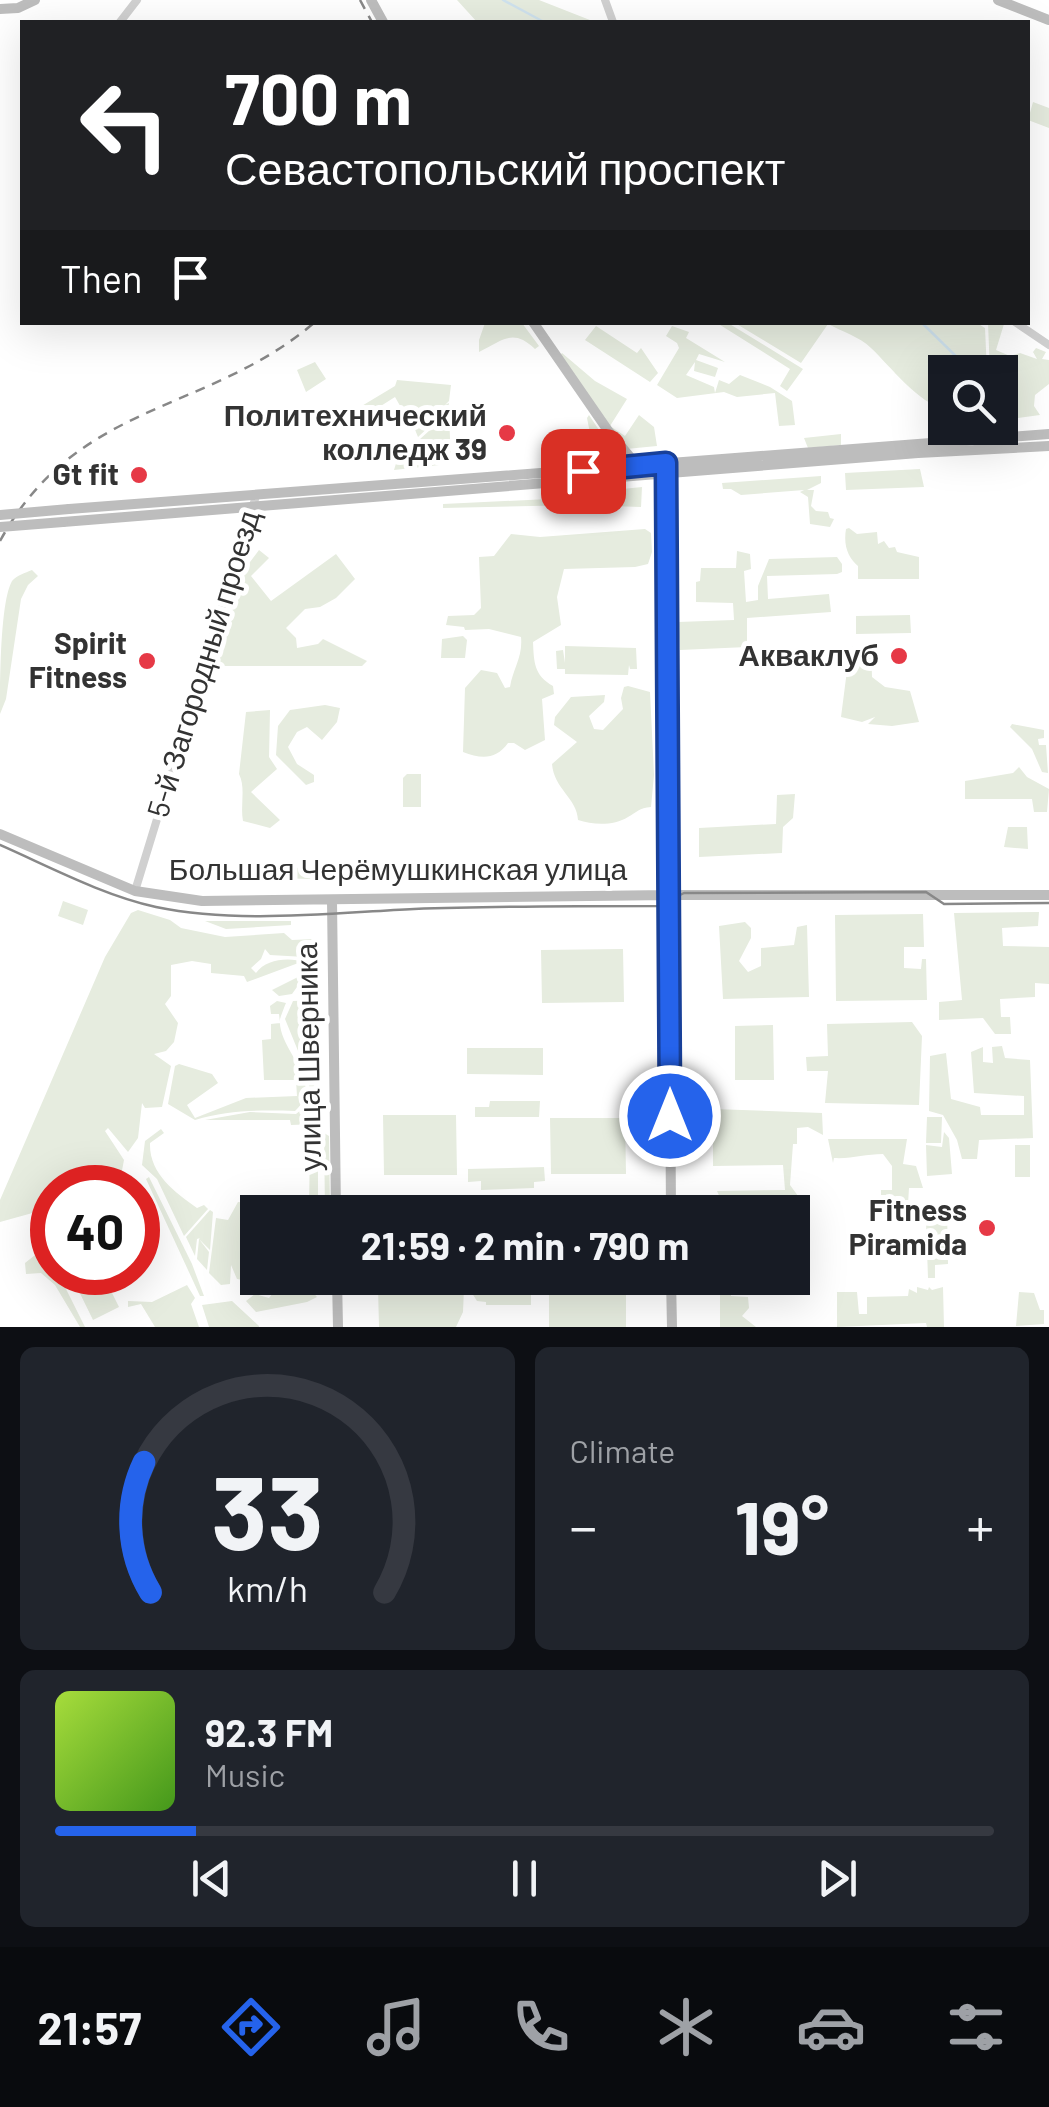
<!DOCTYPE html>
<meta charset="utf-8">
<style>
:root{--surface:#171b24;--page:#20242c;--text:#f1f3f6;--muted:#9ea1a6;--line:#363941;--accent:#2563eb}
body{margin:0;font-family:Barlow,sans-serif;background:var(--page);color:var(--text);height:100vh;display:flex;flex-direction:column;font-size:38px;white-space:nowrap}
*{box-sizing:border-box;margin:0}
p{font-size:32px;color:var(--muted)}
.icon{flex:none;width:55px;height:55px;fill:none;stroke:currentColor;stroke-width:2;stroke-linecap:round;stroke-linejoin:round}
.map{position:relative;height:1327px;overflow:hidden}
.panel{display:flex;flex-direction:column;gap:20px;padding:20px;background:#0d0f14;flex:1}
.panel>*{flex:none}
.top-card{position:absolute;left:20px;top:20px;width:1010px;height:305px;border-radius:0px;box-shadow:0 10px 40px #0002;background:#202124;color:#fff;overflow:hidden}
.tools{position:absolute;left:928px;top:355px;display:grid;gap:20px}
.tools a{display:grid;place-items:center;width:90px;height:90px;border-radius:0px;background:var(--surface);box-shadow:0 10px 40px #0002;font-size:50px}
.speed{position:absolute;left:30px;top:1165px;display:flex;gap:20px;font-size:50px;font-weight:700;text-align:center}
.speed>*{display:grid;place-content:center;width:130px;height:130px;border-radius:50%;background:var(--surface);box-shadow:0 10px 40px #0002;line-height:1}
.speed .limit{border:15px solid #d22;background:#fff;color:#111}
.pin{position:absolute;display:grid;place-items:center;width:85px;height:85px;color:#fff;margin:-42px;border-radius:20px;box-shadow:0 5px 15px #0006}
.me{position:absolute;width:110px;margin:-55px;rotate:0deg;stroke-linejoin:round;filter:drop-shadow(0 0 8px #0008)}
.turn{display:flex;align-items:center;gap:35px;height:210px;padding:0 40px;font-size:45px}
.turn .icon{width:130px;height:130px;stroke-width:2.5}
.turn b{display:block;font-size:70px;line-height:85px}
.then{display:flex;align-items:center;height:95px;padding:0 40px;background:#0003;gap:20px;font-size:38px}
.big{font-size:75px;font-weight:700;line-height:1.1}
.panel .tile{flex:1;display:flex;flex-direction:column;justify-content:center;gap:15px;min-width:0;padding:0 35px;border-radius:15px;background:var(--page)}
.panel .dial{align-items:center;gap:0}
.dial svg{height:260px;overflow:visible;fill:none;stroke:var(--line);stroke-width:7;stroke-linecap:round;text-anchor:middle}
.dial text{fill:var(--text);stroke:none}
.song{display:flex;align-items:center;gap:30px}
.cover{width:120px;height:120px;border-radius:15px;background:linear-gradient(135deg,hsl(80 70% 55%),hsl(100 70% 35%))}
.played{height:10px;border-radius:5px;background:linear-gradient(90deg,var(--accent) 15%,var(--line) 15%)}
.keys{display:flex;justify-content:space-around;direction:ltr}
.heat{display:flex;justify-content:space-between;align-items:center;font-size:55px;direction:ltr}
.panel .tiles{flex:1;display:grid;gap:20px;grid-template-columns:1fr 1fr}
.tile:last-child{grid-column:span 2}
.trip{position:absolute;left:240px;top:1195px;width:570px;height:100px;border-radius:0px;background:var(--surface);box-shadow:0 10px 40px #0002;font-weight:700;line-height:100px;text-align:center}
.dock{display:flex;height:160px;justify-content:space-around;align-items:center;background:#090b0e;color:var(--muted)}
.dock .icon{width:70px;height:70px}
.dock .current{color:var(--accent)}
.dock b{font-size:45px;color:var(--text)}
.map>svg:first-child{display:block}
</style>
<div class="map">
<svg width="1049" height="1327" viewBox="0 0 1049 1327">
<rect width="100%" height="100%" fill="#fff"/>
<!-- green -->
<path fill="#e6ecdf" d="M457 0H539L595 22H477Z
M1033 102 1049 108V128L1028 120Z
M485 323H522L539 346 535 349C513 328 503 340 479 352V340Z
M717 323H728L803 369 787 391 780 386 790 369Z
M735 323H977L985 328 987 372H945V409C919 404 890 366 871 348 860 337 841 331 828 324L801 363Z
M988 323 1004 324 996 350 1010 356 1020 353 1037 359 1033 352 1036 348 1046 352 1042 359 1049 360V384L1035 395 1034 406 1040 415 1011 419 1002 416 1005 405 1000 403V372H990Z
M596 326 637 353 641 348 658 373 650 382 585 340Z
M672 326 689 332 686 338 725 362 699 354 696 360 718 368 715 377 694 371 695 362 686 375 714 387 715 393 719 380 729 384 740 375 770 387 792 401 795 425 779 426 775 393 737 397 724 392 677 398 657 385 679 348 677 343 666 336Z
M562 353 595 381 627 399 610 426 625 436 639 415 654 427 657 446 626 449 559 356Z
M315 362 326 379 306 392 297 370Z
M397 380 451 385 449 401 445 405 449 403 448 409 418 437 407 410 403 411 395 397 365 416 360 407 395 386Z
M449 413 451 464H445L420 439Z
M589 415 613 451 568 455 567 445 592 443 587 418Z
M841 434V445L808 448 804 438Z
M416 448H422L439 465 394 470 398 457Z
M920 469 924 487 846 490 845 473Z
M821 476V483L807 490H814L811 506 816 511 828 512 830 518 834 519 830 527 810 524 808 497 800 492 804 490 741 495 731 489H723L722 483Z
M642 487 641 507 581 505 443 508V504L569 498 590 492 588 498 593 492Z
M849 528 857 534 877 532 878 544 884 541 889 548 895 547 897 552 919 557V579H858V566C849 558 843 547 846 529Z
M645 529 651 533 652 552 648 564 635 567 564 569 557 597 561 625 533 642C534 663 534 675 553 686L554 694 542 699 545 740 525 750 514 743H508C496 760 481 759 463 752L465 688 481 670 497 673 505 688 510 687C513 668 523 657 521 637L489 629 465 630 464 627 446 625 448 616 474 615 481 608 479 557 494 556 511 534 540 537Z
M259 550 269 558 251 576 271 601 336 554 355 579 336 598 320 607 305 609 286 628 296 638 297 648 318 644 323 639 367 661 362 666H214L247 566Z
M737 551 750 554 751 569 744 571 746 602 758 600V586L769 559 837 557 842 564V572L837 574 767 576 768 599 829 594 831 612 747 618V647L680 650 678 622 734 620 733 603 696 602V582L700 581 701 568H736Z
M32 570 38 576 28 585 21 599 6 699 0 714C0 685 0 602 12 581 17 575 25 573 32 570Z
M910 615 911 633 856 634V616Z
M463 636 467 640 465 658H441L442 639Z
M871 645 872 677 885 687 910 691 919 722 892 726 868 724 875 717 862 722 841 717 850 647Z
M565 646 636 648 637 669H630L629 665 628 675 565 674V669H557L556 651 563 650 565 663Z
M628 686 650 692 654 775 651 807C639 808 637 812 628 817 614 826 593 825 578 820 577 798 554 789 552 764L577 742 554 725 555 717 571 697 605 695 604 702 589 716 594 729 603 730 623 709 621 698 624 687Z
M325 705 340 708 337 722 322 740 307 727 297 732 288 747 297 764 314 775V782L306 785 276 755 278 726 290 710Z
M270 710 269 757 277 769 251 792 280 820 270 828 243 821C240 805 246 788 239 774L246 712Z
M1012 724 1044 730V738L1038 739 1039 745H1046L1048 773 1042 772 1032 749 1010 727Z
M1019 767 1027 777 1049 789 1047 812H1034L1032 799H965V781L1013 773Z
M407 774H421V807H403V778Z
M795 794 793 818 783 827 782 853 699 857V828L776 824 777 795Z
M1008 827H1027L1028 849 1004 847Z
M236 865 301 868 310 872 311 879 238 877 233 871Z
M63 901 88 910 83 925 58 916Z
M138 910 170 920 181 928 225 937 284 933 292 940 315 939 317 988 314 994H300L312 971 305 957 270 955 265 949 261 959 251 968 256 973C266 959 288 957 305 962L307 973 292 994 279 996 272 990 306 973 301 962 247 982 244 976 211 973V964L192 961 171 965V996L165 1004 178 1023 174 1042 166 1051 154 1054 171 1066 162 1107 145 1108 142 1103 138 1138 128 1152 108 1128 105 1131 124 1160 120 1181C107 1190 92 1190 79 1182L81 1187 52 1188V1272L58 1273 85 1327H80L55 1285 41 1273 26 1274 25 1263 49 1244V1218L36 1212 0 1222V1200L105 957 131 913Z
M1039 912 1038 926 1002 928 1003 946 1049 947V984L1035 983V997L1000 999 1001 1017H1010L1011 1034H995L983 1018 939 1020V1002L962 1000 954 913Z
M923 914 924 947H904V968L921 969 922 959H926L927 1000 836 1001 835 915Z
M205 921H291V925L226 929Z
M745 922 751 928V938L739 961 748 972 761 966V948L794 945 797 927 807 925 809 997 723 999 719 926Z
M623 949 624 1002 542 1003 541 950Z
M318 1000 317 1068H305L285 1019 293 1001Z
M277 1001 286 1003C285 1005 281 1016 280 1019 277 1050 327 1082 295 1111 260 1110 229 1110 195 1120L168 1104 175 1066 179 1064 212 1074 218 1083 187 1105 195 1118 246 1098 297 1096 296 1080H264L262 1040 271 1039V1024L280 1023 279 1014H271L270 1006Z
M912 1022 922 1036 919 1105 825 1103 828 1071H807L806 1057 828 1056 827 1024Z
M773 1025 774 1080H735V1026Z
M1002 1046 1005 1058 1030 1060 1033 1138 979 1140 977 1159H962L957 1140 943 1115 929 1111 930 1056 946 1053 951 1099 980 1107 981 1115H1024V1096L974 1093 971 1052 983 1047V1062L993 1063 992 1047Z
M467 1048H543V1075L467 1074Z
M318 1071 317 1124 291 1125 290 1120H205L250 1112 296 1114C313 1102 311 1091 306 1073Z
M490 1101H540L539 1117H475V1107H489Z
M713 1109 822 1113 823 1135 808 1127 797 1128V1144H793L790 1185 801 1200 804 1283 771 1284 773 1278 795 1277 792 1212H688L687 1196 704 1206 722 1202 717 1191 785 1190 783 1165 713 1166Z
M383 1115H456L457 1175H384Z
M927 1117H942L941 1143H926Z
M550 1118H625L626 1174H551Z
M161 1129 164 1133 150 1143C149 1174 175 1192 197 1208L204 1205 208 1209 184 1236 157 1179 142 1165 145 1141Z
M944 1132 949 1138 952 1174 927 1176 926 1145 942 1147Z
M324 1133 329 1136 330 1212H325Z
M310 1135H318V1212H309Z
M828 1139H907L903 1164 916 1166 923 1188H909L908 1204 881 1205V1190H892V1166L883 1154C865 1154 852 1159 834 1158L833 1163Z
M1015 1145H1030V1177H1015Z
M544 1167 545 1181 534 1182V1188L481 1190V1181L468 1182V1169Z
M149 1177 192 1264 204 1296H200L146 1179Z
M551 1199H606V1212H551Z
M238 1202 248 1203 253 1212H258L257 1222 253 1224 257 1243 258 1278H300L317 1297 307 1302 256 1312 246 1301 255 1294 269 1298 273 1293 258 1283 237 1279 231 1265 230 1284 221 1285 209 1273 216 1218 228 1220Z
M943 1205 952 1207 947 1208 948 1264 935 1265V1278H928L926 1221H940Z
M210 1210 213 1212 210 1250 199 1239 209 1252 207 1270 197 1259 199 1239 200 1238 197 1239 195 1256 186 1237Z
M70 1273H102L119 1307 93 1320Z
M478 1280 531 1281V1305H486V1302L477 1301 470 1290Z
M549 1284H626V1327H549Z
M187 1285 195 1298 191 1304 199 1327H155L141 1304 128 1307V1301L152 1302Z
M378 1287 464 1288 463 1312 456 1327H379Z
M917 1287 928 1290 929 1287 932 1290 943 1287 944 1327H927L926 1323 837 1327V1292H857L859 1314H867V1297L908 1296 909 1289 917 1293Z
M731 1291V1296L748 1297 749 1308 742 1316 756 1327H720V1292Z
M1019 1292 1034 1293 1040 1310H1044V1324L1016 1326Z
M232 1301 259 1326V1327H209L202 1305Z"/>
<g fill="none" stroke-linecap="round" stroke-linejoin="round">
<!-- stream -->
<path stroke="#cfe2ee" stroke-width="2.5" d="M503 0 544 22
M921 322 968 368"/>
<!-- street -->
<path stroke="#d0d0d0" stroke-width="8" d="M605 0 613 22
M120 22 137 0
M1015 322 1049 345
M135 891 256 496"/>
<!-- secondary -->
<path stroke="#bdbdbd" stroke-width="10" d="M371 0 383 22
M998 0 1049 20
M0 9 18 8 35 0
M533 322 609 432 640 469
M666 469 671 1212
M69 509 1049 434
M63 522 918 453 1049 446
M0 834 135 891 202 901 669 895H1049
M332 901 336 1212
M337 1278 338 1327
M671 1278 672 1327"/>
<!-- tram -->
<path stroke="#888" stroke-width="2.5" d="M0 845C50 867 102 895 156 907 239 924 330 913 414 909 495 906 577 906 658 906L684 893 926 892 944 904 1049 903"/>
<!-- rail -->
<path stroke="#888" stroke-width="2.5" stroke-dasharray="10 8" stroke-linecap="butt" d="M360 0 372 22
M0 541C77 400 208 414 315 322"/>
<!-- secondary-bridge -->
<path stroke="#bdbdbd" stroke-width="10" d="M0 515 69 509
M0 527 63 522"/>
</g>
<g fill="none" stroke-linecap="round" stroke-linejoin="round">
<defs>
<path id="route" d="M583 471 666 463 670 1116"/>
</defs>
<!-- route casing -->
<use href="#route" stroke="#184099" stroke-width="25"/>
<!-- route -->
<use href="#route" stroke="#2563eb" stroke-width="18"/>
</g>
<!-- markers -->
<g fill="#e63946" stroke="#fff" stroke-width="4">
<circle cx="507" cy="433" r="10"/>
<circle cx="139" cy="475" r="10"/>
<circle cx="899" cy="656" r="10"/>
<circle cx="147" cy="661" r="10"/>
<circle cx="987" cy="1228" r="10"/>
</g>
<g text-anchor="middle" stroke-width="10" stroke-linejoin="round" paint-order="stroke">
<!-- poi labels -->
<g font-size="30" font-weight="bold" fill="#333" stroke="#fff" text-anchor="end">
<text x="487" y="426">Политехнический<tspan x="487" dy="34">колледж 39</tspan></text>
<text x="119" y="485">Gt fit</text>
<text x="127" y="654">Spirit<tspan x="127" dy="34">Fitness</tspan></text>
<text x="879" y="666">Акваклуб</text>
<text x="967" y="1221">Fitness<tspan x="967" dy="34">Piramida</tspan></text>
</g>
<!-- street labels -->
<g font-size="30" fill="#333" stroke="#fff">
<text transform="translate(204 664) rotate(-73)" y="10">5-й Загородный проезд</text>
<text x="398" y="880">Большая Черёмушкинская улица</text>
<text transform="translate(309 1057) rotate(-91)" y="10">улица Шверника</text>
</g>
</g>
</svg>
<div class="tools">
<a><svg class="icon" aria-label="search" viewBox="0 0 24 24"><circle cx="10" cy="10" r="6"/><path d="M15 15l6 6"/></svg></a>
</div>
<div class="speed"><div class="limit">40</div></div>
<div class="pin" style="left:583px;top:471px;background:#d93025"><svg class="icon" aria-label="arrive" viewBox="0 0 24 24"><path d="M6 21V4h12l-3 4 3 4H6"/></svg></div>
<svg class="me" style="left:670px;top:1116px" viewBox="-20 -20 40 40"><circle r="17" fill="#2563eb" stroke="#fff" stroke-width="3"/><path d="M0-11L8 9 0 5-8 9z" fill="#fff"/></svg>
<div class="trip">21:59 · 2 min · 790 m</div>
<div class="top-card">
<div class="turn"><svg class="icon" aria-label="left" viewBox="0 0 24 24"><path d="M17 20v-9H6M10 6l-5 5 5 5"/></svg><div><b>700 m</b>Севастопольский проспект</div></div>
<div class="then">Then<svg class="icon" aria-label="arrive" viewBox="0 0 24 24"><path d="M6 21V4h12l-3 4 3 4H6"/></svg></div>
</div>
</div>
<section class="panel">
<div class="tiles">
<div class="tile dial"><svg viewBox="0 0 100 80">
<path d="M14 69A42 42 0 1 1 86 69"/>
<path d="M14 69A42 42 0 0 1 12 29" stroke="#2563eb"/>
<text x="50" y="56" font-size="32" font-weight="700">33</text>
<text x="50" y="72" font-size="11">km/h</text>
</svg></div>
<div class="tile"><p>Climate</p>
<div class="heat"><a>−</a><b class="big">19°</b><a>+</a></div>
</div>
<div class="tile">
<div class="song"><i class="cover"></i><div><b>92.3 FM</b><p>Music</p></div></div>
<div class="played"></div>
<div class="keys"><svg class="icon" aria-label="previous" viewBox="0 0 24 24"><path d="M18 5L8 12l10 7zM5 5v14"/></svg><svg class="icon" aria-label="pause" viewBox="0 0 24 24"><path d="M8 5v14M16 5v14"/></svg><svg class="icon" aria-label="next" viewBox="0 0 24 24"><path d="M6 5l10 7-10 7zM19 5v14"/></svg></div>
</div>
</div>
</section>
<nav class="dock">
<b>21:57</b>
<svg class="icon current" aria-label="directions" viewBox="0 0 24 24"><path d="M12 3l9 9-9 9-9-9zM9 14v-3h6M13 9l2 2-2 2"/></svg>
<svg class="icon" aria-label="music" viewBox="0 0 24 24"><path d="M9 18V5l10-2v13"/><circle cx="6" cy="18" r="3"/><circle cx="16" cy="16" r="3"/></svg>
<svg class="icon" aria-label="phone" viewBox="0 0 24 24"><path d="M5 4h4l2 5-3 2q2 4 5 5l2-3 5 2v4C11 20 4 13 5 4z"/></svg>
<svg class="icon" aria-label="climate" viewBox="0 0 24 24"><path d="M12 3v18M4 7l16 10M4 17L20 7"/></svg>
<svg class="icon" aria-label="car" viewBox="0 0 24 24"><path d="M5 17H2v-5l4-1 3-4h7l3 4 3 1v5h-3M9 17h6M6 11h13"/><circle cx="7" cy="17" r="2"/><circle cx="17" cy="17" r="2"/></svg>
<svg class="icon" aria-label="filters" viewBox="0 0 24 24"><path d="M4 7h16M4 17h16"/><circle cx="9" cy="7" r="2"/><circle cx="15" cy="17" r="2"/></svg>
</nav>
